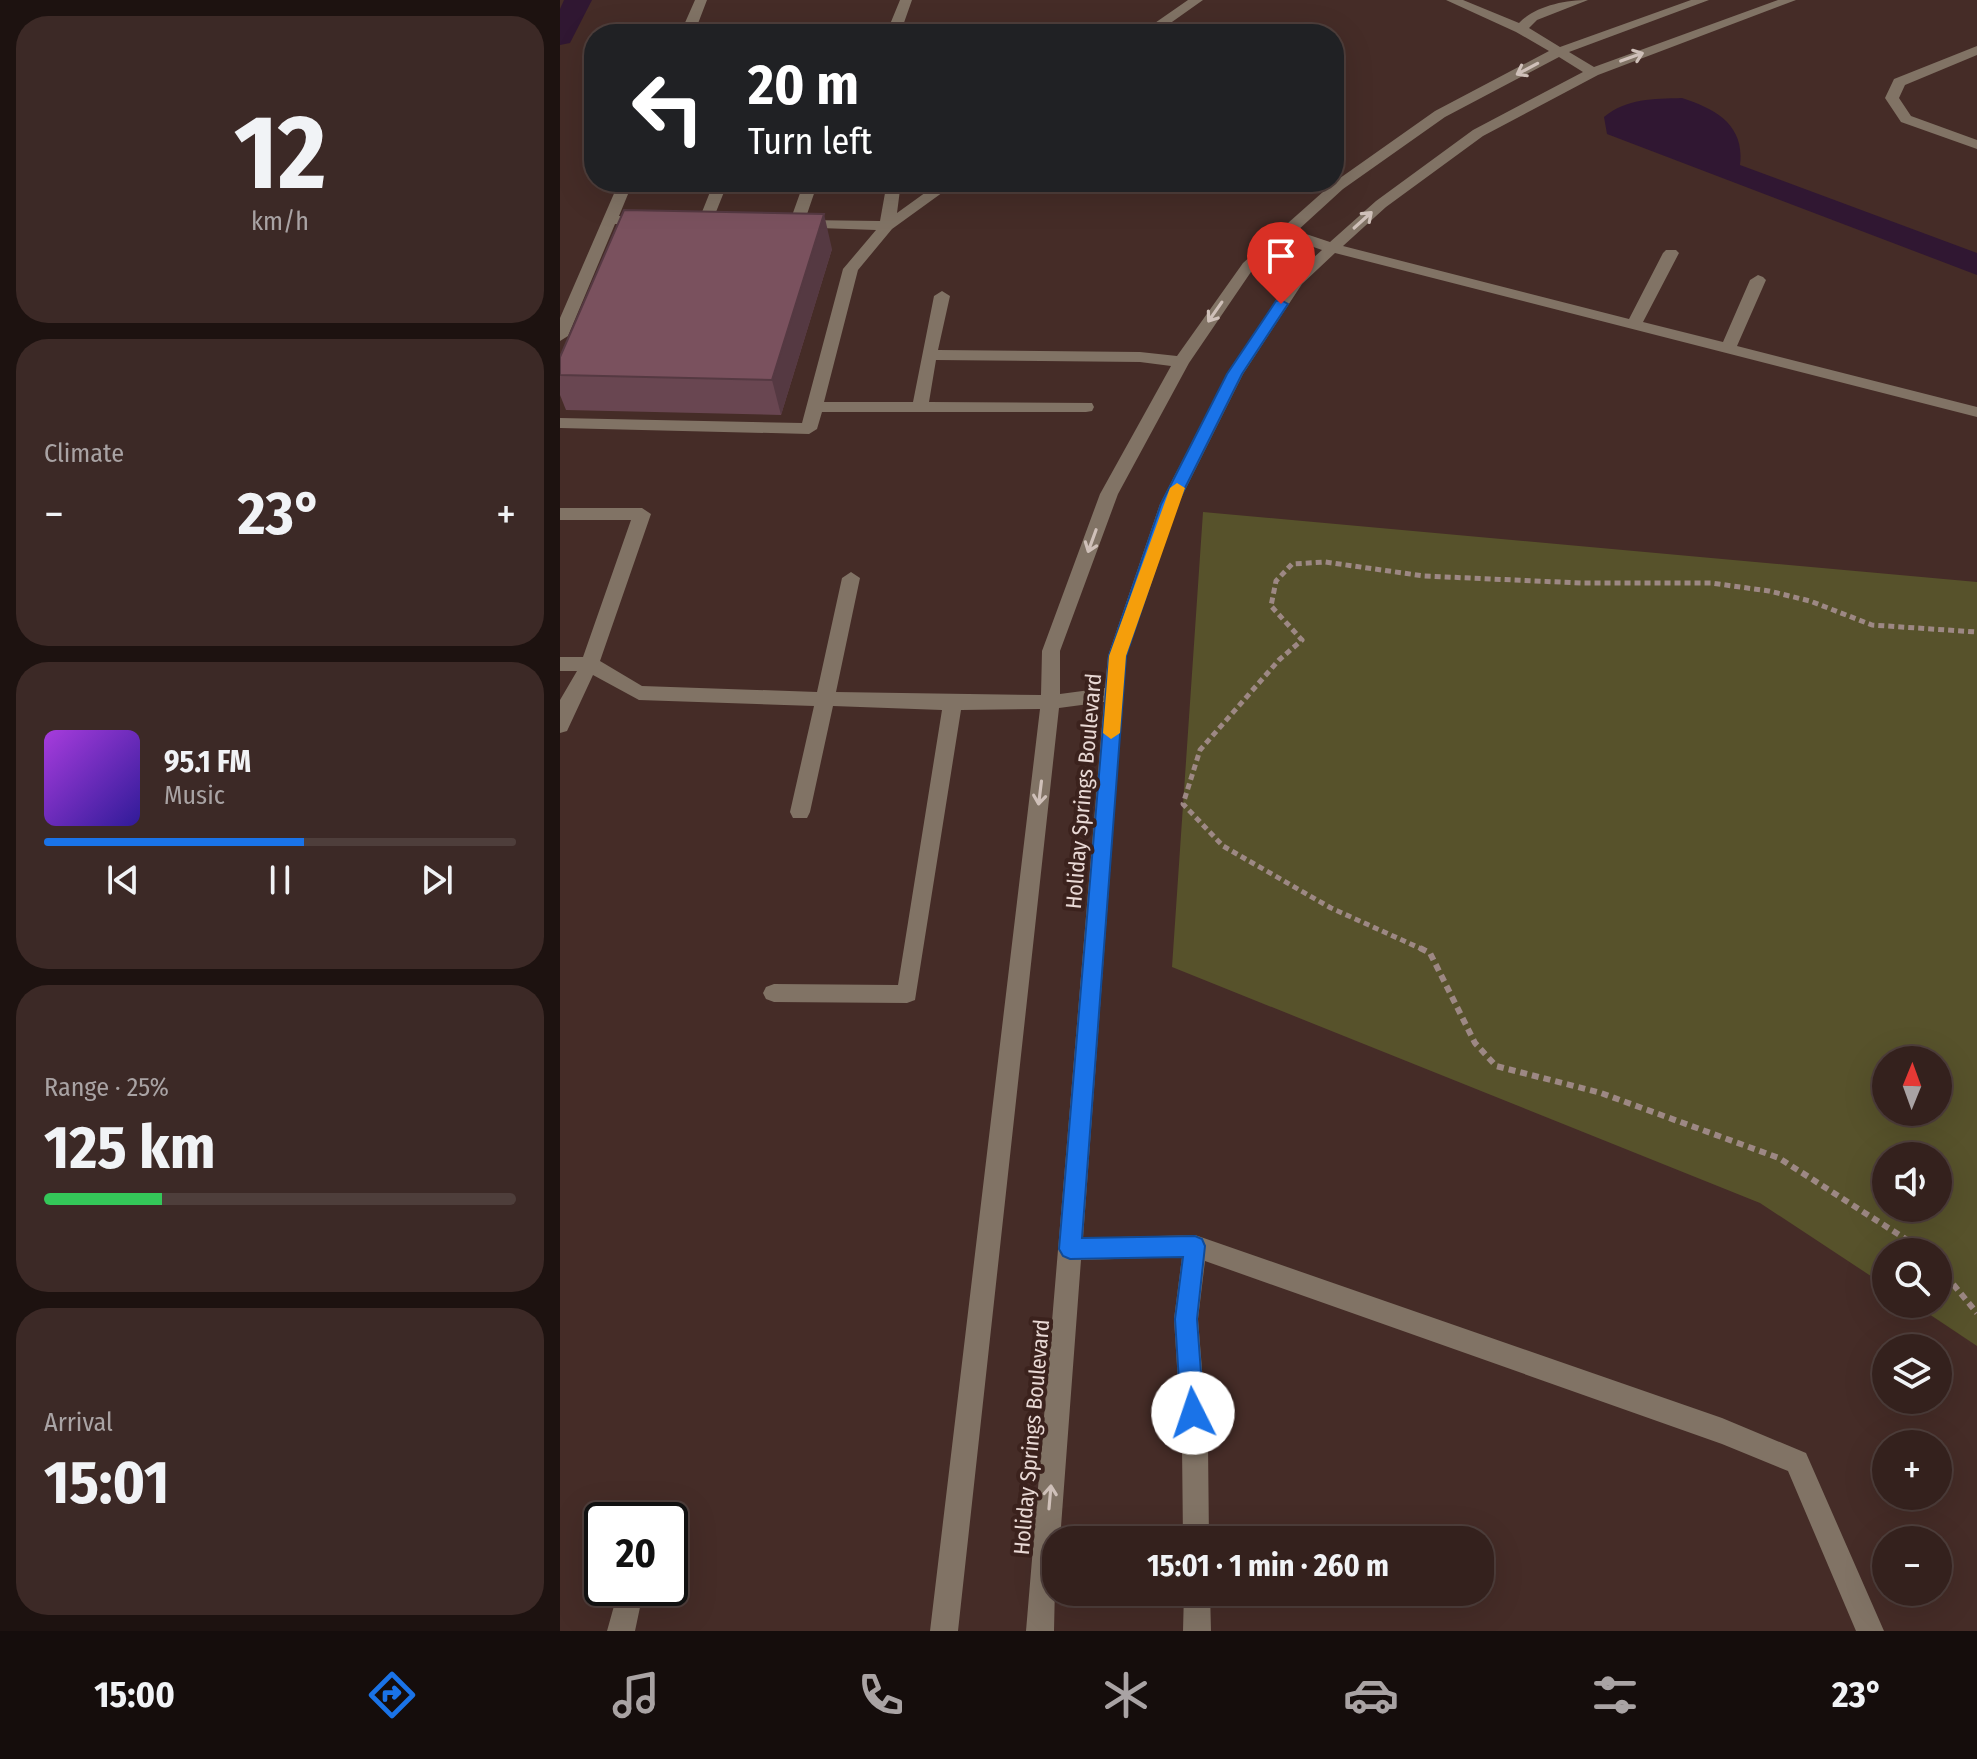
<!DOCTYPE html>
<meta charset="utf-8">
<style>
:root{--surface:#34211d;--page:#3c2926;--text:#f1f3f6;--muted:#a9a3a4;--line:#4e3e3b;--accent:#1a73e8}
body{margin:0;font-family:"Fira Sans Condensed",sans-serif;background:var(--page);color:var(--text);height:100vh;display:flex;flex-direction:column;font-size:30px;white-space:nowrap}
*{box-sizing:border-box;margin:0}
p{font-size:26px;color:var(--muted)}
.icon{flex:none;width:44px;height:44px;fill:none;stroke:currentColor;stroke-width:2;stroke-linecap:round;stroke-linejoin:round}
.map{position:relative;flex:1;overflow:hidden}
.sheet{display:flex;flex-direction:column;gap:16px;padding:16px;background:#1d1210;width:560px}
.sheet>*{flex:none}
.banner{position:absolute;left:24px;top:24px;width:760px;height:168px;border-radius:32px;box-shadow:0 8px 32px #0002,0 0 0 2px var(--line);background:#202124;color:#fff;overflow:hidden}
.needle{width:52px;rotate:1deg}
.controls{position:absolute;left:1312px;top:1046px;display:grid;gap:16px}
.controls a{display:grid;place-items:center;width:80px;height:80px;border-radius:50%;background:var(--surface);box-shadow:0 8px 32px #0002,0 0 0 2px var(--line);font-size:40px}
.speed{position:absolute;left:24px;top:1502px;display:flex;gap:16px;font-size:40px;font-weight:700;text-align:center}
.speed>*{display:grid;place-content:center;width:104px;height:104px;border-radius:50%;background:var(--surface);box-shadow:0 8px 32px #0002,0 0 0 2px var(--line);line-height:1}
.speed .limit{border:4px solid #111;border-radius:12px;background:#fff;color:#111}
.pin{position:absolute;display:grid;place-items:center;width:68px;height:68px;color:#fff;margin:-82px -34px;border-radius:50% 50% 50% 0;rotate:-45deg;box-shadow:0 0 8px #0007}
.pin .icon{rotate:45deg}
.me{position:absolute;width:88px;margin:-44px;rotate:356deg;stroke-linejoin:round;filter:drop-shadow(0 0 6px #0008)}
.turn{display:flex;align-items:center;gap:28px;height:168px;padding:0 32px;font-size:36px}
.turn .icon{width:104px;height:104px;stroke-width:2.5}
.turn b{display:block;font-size:56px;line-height:68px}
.big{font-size:60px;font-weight:700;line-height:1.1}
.sheet .card{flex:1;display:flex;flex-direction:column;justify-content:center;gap:12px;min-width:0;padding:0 28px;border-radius:32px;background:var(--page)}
.sheet .dial{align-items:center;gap:0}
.dial b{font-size:104px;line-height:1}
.song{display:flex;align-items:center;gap:24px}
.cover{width:96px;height:96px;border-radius:12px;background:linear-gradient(135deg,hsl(280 70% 55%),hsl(250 70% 35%))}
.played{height:8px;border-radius:4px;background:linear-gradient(90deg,var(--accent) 55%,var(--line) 55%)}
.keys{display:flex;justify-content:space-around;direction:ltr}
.heat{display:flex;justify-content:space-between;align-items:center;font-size:44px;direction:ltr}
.charge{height:12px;border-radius:6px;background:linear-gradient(90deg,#34c759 25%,var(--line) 0)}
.trip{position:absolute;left:482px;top:1526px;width:452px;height:80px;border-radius:32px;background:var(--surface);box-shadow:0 8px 32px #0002,0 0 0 2px var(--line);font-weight:700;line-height:80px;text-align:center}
.tab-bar{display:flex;height:128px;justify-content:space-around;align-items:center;background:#150d0c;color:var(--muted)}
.tab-bar .icon{width:56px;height:56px}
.tab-bar .selected{color:var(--accent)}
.tab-bar b{font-size:36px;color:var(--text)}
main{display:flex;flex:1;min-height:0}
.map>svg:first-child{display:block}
</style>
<main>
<section class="sheet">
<div class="card dial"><b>12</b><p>km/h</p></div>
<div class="card"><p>Climate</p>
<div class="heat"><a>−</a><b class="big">23°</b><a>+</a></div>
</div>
<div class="card">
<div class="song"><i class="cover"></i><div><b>95.1 FM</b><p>Music</p></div></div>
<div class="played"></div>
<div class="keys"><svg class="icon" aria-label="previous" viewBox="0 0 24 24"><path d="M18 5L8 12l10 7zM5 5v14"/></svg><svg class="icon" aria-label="pause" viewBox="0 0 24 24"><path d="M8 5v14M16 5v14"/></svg><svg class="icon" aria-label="next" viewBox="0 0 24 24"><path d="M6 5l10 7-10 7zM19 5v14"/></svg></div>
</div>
<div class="card"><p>Range · 25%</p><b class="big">125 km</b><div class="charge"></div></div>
<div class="card"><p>Arrival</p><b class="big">15:01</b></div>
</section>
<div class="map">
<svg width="1417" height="1631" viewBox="0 0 1417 1631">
<rect width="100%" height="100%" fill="#452c27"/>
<!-- green -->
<path fill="#57522b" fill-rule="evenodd" d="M643 512 1417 582V1346L1354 1304H1378V1252H1326V1286L1200 1203 612 967ZM1326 1060H1378V1112H1326ZM1378 1156V1208H1326V1156Z"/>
<!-- water -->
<path fill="#301732" d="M1122 98C1156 109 1185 125 1180 165L1417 253V275L1047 134 1044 117C1067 98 1093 99 1122 98Z"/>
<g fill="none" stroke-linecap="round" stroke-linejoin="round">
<!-- canal -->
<path fill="#301732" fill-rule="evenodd" d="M4 0H32L10 43 0 45V9Z"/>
<!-- path-far1 -->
<path stroke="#9d8884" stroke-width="5" stroke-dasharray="6 4" stroke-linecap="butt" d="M864 950 771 908 663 846 623 804 640 750 719 660 742 640 711 606 716 581 732 564 765 562 864 576 1021 583H1151L1209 591 1250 601 1312 625 1417 632"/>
<!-- path -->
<path stroke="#9d8884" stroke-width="6" stroke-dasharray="7 5" stroke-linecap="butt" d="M860 948 870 953 915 1043 936 1066 1041 1093 1219 1158 1366 1252
M1378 1266 1417 1313"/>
<!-- minor -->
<path fill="#817365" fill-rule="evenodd" d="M135 0H147L134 34H120Z
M340 0H352L340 34H326Z
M628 0H643L595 34H579Z
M886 0H903L959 23C975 6 1005 0 1028 0L977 20 969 28 1000 47 1131 0H1149L1009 52 1034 67 1218 0H1236L1038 75 923 136 826 207 783 246 1069 319 1103 253 1106 250H1116L1119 253 1083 322 1163 342 1190 280 1198 275 1203 277 1206 280 1177 346 1417 407V417L775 253 742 284 683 374 618 504 566 656 523 1238 635 1235 1162 1418 1246 1453 1324 1631H1296L1228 1471 1162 1444 645 1261 638 1319 648 1445 649 1540H623L622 1445 614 1319 622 1257 521 1260 500 1540H496L494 1631H466L544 702 499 708 398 1631H370L480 709 401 710 355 1000 347 1003 214 1002 206 999 203 993 206 987 214 984 338 985 382 710 273 706 250 812 247 818H233L230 812 254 706 79 700 33 675 7 731 0 733V700L17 671H0V657H23L71 520H0V508H82L91 514 40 661 82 686 257 692 282 578 291 572 300 578 276 692 481 695 482 651 540 494 611 366 580 362 376 360 369 402 532 403 534 407 532 411 526 412H262L257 429 249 434 0 428V418L242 423 283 269 316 230 231 227 229 224 244 182H258L245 220 320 221 327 182H341L337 213 380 182H397L332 229 298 270 264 402H353L374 296 382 291 390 296 378 350 580 352 617 356 683 263 773 183 875 111 989 51 956 32ZM999 57 1023 72 913 130 816 201 770 242 737 231 783 189 885 117ZM728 238 762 250 731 278 667 374 600 504 548 656 545 688 500 694V651L558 494 629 363 693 269Z
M1417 46V55L1345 85 1339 98 1351 116 1417 140V149L1341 122 1325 98 1334 79Z
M59 182H73L59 216H86L93 220 86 224H55L8 336 0 341V318Z
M154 182H168L152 222 145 226 140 225 138 222Z
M59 1588H81L83 1593 75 1631H47Z
M624 1592H650L651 1631H623Z"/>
</g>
<!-- wall -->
<path fill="#694651" d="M272 249 221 415 6 410 0 395V375Z"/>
<!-- shaded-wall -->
<path fill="#553942" d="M264 214 272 249 221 415 212 380Z"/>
<!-- building -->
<path fill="#7a515e" stroke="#553942" stroke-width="2" d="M64 210 264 214 212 380 0 375V357Z"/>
<!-- one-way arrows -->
<defs><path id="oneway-shaft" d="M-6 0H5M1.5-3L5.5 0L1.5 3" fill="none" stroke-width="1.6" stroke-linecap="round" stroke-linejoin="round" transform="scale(2)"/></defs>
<g stroke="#cfc0b9">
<use href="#oneway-shaft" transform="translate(1072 57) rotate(-20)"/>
<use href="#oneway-shaft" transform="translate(967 69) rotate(152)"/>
<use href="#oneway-shaft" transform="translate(803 220) rotate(-42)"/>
<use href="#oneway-shaft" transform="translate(655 312) rotate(125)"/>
<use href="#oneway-shaft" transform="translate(532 541) rotate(110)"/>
<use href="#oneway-shaft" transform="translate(480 793) rotate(97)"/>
<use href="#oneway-shaft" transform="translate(490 1497) rotate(-85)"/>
</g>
<!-- route -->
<path fill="#1a73e8" stroke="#114b97" stroke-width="2" d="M721 300 728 304 682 374 617 504 566 656 522 1238 635 1236 642 1239 645 1246 637 1319 644 1413 641 1421 633 1425 624 1421 621 1413 615 1319 623 1257 510 1259 503 1256 499 1249 549 656 601 504 667 374 716 301Z"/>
<!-- slow -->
<path fill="#f59e0b" d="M617 483 625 488 566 656 560 733 551 739 543 733 549 656 610 488Z"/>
<g text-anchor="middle" stroke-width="8" stroke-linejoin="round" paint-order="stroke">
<!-- street labels -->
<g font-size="22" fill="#e9d9d5" stroke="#3b221d">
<text transform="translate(523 791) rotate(-85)" y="8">Holiday Springs Boulevard</text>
<text transform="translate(471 1437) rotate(-85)" y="8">Holiday Springs Boulevard</text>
</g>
</g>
</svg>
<div class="controls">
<a><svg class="needle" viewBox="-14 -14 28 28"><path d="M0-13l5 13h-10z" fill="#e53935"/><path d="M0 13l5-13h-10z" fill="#a9a3a4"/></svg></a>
<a><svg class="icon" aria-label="sound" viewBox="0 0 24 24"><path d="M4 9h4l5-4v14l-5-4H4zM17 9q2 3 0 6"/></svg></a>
<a><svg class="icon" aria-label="search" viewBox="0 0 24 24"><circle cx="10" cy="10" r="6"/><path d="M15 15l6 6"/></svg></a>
<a><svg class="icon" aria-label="layers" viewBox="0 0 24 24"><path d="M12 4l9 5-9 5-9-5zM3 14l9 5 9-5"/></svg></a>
<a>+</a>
<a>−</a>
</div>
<div class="speed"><div class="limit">20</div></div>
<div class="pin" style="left:721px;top:304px;background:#d93025"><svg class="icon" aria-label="arrive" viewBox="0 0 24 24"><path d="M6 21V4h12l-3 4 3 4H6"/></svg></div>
<svg class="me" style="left:633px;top:1413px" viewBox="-20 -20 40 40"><circle r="19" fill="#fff"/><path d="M0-13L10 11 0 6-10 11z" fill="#1a73e8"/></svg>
<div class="trip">15:01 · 1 min · 260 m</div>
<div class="banner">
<div class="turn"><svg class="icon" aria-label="left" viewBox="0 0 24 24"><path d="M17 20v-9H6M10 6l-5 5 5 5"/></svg><div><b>20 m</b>Turn left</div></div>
</div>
</div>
</main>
<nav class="tab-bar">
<b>15:00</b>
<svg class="icon selected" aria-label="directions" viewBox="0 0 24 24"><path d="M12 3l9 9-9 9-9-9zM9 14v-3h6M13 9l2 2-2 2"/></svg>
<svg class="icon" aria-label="music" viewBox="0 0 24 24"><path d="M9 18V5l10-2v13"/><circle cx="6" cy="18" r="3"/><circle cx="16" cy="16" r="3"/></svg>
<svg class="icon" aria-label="phone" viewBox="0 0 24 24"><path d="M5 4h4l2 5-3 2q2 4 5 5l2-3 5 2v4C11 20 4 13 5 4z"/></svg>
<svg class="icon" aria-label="climate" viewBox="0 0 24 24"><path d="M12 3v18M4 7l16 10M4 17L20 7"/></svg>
<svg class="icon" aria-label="car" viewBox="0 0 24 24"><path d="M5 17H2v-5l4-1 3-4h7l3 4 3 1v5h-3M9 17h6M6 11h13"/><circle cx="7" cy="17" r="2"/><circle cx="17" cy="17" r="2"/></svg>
<svg class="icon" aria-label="filters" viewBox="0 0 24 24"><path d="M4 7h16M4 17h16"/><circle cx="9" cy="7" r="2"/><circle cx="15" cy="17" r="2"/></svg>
<b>23°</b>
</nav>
